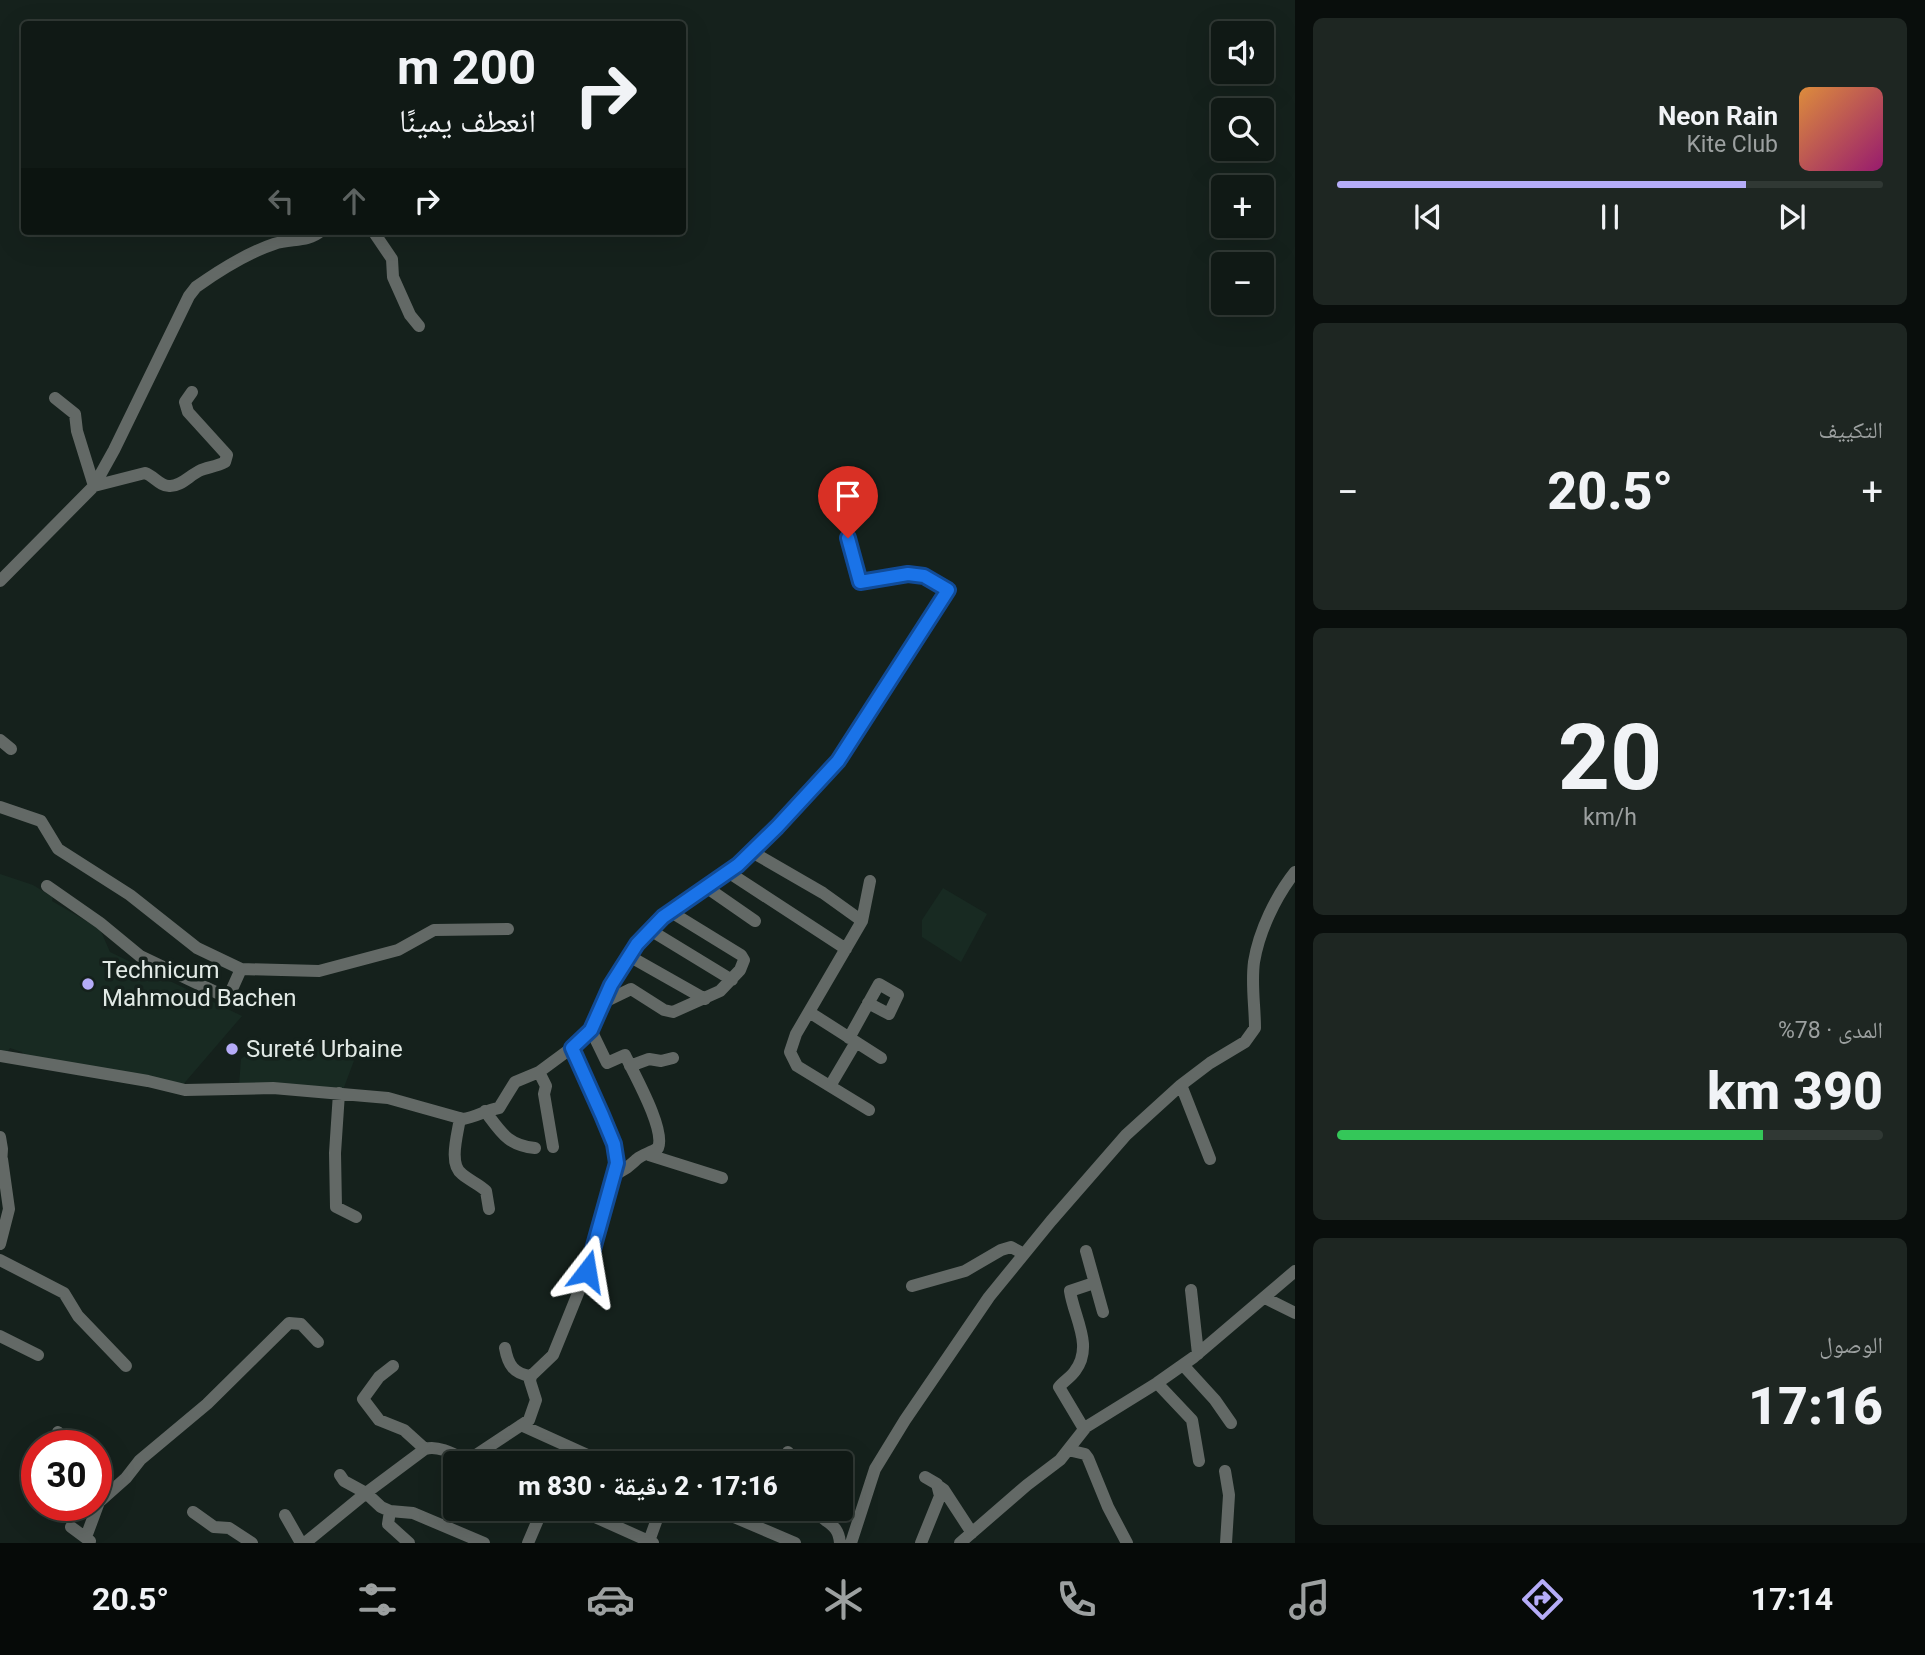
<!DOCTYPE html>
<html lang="ar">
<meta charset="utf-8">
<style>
:root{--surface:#101915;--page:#1e2622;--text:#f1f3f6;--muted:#9ca0a0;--line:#303834;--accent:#b5acf8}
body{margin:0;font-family:Roboto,"Noto Naskh Arabic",sans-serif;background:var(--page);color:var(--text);direction:rtl;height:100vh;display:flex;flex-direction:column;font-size:26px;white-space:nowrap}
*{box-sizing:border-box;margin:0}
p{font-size:23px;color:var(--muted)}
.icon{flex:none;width:38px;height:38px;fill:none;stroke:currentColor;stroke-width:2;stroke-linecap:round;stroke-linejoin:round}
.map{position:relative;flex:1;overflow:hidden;direction:ltr}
.panel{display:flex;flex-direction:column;gap:18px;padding:18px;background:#090e0c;width:630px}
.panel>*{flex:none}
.hud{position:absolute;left:21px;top:21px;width:665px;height:214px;border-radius:7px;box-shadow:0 7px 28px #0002,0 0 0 2px var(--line);direction:rtl;background:#101915;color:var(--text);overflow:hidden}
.fabs{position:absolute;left:1211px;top:21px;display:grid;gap:14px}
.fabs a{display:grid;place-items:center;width:63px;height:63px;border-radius:7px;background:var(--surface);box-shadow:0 7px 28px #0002,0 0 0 2px var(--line);font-size:35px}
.speed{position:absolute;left:21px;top:1430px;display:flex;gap:14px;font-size:35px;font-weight:700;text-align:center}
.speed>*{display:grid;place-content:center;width:91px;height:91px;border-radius:50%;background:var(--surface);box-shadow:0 7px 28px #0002,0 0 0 2px var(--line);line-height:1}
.speed .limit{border:10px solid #d22;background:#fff;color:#111}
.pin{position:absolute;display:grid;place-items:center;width:60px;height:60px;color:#fff;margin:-72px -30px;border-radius:50% 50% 50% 0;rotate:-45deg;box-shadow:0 0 7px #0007}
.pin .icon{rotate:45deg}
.me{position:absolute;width:77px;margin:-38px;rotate:14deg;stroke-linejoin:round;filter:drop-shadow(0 0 5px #0008)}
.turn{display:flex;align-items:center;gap:24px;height:147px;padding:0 35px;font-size:32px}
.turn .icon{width:91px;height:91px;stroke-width:2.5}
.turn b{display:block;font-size:49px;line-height:60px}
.lanes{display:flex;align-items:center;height:66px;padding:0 35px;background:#0003;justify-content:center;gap:35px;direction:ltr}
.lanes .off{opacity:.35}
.big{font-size:52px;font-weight:800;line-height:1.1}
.panel .card{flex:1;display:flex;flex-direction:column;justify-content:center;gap:10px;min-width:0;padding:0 24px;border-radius:10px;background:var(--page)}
.panel .dial{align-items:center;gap:0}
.dial b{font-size:91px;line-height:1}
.song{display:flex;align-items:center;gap:21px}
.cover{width:84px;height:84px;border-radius:10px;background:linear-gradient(135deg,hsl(30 70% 55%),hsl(320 70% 35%))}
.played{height:7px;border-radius:4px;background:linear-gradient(90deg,var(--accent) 75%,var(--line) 75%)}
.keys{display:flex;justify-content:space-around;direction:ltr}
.heat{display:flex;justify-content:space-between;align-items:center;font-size:38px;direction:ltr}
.charge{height:10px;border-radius:5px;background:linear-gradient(90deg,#34c759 78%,var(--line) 0)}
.trip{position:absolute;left:443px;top:1451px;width:410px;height:70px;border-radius:7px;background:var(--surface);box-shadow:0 7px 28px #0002,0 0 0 2px var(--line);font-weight:800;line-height:70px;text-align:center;direction:rtl}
.tabs{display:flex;height:112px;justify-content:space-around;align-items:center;background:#060a08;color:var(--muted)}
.tabs .icon{width:49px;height:49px}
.tabs .active{color:var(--accent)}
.tabs b{font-size:32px;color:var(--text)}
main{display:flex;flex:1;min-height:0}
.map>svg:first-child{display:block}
</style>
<main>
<section class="panel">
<div class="card">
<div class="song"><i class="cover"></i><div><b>Neon Rain</b><p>Kite Club</p></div></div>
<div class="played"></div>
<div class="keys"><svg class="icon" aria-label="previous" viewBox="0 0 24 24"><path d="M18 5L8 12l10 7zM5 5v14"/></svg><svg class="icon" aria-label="pause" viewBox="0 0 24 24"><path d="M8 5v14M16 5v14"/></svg><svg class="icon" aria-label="next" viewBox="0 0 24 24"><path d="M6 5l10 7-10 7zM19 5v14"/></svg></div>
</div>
<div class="card"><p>التكييف</p>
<div class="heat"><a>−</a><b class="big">20.5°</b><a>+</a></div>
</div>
<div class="card dial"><b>20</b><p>km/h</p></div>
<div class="card"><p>المدى · 78%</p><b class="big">390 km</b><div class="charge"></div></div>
<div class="card"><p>الوصول</p><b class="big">17:16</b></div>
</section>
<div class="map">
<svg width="1295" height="1543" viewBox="0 0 1295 1543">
<rect width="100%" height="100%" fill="#15211c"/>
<!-- built -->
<path fill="#182a22" d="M0 874 33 885 53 897 52 901 100 929 110 952 242 1016 181 1087 24 1056 22 1052 10 1048 8 1051 0 1050Z
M943 888 987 914 961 962 922 937V920Z
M289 1044 358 1050 343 1090 239 1085 241 1059 250 1052Z"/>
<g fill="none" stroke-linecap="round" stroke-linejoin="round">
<!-- minor -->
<path stroke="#636966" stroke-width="12" d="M373 231 392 259 393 277 410 315 419 326
M55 398 75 414 77 431 94 486 145 473C154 476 160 486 169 486 180 487 189 476 199 471 207 467 216 467 225 462L227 455 188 412 185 402 192 392
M0 581 94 486 114 450 189 296 196 287C220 270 247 253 274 244 291 238 307 243 321 231
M0 740 11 749
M0 807 41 821 58 849 130 895 197 948 241 969 228 998 140 956 100 923 47 886
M752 852 823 893 862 921
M728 872 846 949
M706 887 755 921
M650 930 732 980
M629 956 705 999
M241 969 319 971 398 950 434 930 508 929
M602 1003 631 989 664 1010 673 1012 720 991 740 970 744 960 741 955 671 912
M809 1012 881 1058
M591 1030 607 1063 625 1055C634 1074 666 1130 658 1148 651 1153 643 1154 637 1159 629 1166 624 1171 613 1175
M849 1038 879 984 898 995 889 1014 868 1003
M0 1056 148 1081 185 1090 273 1088 388 1098 463 1119C476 1117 486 1110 499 1108L515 1082 539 1072 585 1038 591 1030 611 985 637 944 663 917 738 865 821 780 854 737 948 590 924 576 908 574 860 582 848 538
M630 1066 649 1059 661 1061 673 1058
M539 1072 546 1086 544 1094 553 1147
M1181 1085 1210 1159
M830 1086 856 1042
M339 1093 335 1153 336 1207 356 1217
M869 1110 797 1066 790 1052 796 1034 862 921 870 881
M485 1111C501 1132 507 1145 535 1148
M460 1118C458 1133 448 1164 462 1174 470 1181 479 1184 486 1191L489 1209
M0 1137 2 1149 1 1165
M649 1155 722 1178
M0 1244 9 1209 2 1159
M1086 1251 1103 1312
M0 1260 64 1293 78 1316 126 1366
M912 1286 965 1271 1001 1250 1011 1247 1024 1254
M1191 1290 1198 1354
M1265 1298 1295 1313
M0 1336 38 1355
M505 1348C508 1365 514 1374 531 1376
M1183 1365 1215 1400 1231 1423
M393 1366 379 1377 363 1399 379 1420 404 1430 425 1449
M1157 1383 1192 1420 1199 1461
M521 1425 605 1463
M1084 1429 1059 1387C1064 1381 1071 1377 1075 1371 1094 1346 1074 1318 1070 1291L1094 1283
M58 1432 67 1446
M1068 1450 1085 1454 1088 1458 1108 1507 1127 1543
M788 1452 793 1463
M467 1461 529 1420 536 1400 530 1381 531 1376 553 1355 564 1328 587 1271 617 1163 614 1144 602 1115 572 1048
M1225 1471 1229 1495 1226 1543
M340 1475 344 1481 366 1493 381 1507 390 1511 413 1513 484 1543
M937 1485 944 1490 972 1533
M575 1508 653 1543
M713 1508 795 1543
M814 1508C824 1525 838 1521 840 1543
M390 1511 388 1524 409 1543
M193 1512 214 1527 229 1528 252 1543
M285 1515 301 1543
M71 1527 90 1541
M86 1537 99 1502 126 1478 140 1460 207 1404 289 1323 301 1324 318 1342
M649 1541 661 1508
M305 1543 366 1493 425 1449C439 1444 459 1457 472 1463
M528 1543 543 1508
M851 1543 875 1469 905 1420 989 1297 1051 1221 1126 1135 1181 1085 1210 1063 1245 1042 1255 1028C1255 1006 1251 984 1254 962 1259 931 1276 896 1295 872
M921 1543 940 1496 937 1484 925 1477
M960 1543 1027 1485 1060 1460 1086 1427 1157 1383 1194 1357 1295 1271"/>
</g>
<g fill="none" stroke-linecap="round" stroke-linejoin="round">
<defs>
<path id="route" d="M587 1271 617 1163 614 1144 602 1115 572 1048 591 1030 611 985 637 944 663 917 738 865 777 827 838 761 948 590 924 576 908 574 860 582 848 538"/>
</defs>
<!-- route casing -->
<use href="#route" stroke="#114b97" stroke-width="18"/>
<!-- route -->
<use href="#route" stroke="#1a73e8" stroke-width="12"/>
</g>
<!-- markers -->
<g fill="#b5acf8" stroke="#15211c" stroke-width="2.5">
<circle cx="88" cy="984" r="7"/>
<circle cx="232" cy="1049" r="7"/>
</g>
<g text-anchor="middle" stroke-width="7" stroke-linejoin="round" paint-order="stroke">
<!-- poi labels -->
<g font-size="24" fill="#e1e9e5" stroke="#15211c" text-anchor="start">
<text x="102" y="978">Technicum<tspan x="102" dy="28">Mahmoud Bachen</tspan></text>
<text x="246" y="1057">Sureté Urbaine</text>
</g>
</g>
</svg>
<div class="fabs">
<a><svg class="icon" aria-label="sound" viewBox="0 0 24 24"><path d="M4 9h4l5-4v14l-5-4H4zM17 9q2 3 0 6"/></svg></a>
<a><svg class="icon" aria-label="search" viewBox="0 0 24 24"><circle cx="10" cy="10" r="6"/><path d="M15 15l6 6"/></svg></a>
<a>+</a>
<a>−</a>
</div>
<div class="speed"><div class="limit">30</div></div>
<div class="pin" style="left:848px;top:538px;background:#d93025"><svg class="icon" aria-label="arrive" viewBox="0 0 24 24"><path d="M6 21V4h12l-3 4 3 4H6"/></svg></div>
<svg class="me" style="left:587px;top:1271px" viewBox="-20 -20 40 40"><path d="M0-17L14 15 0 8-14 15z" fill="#1a73e8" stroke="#fff" stroke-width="4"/></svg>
<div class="trip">17:16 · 2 دقيقة · 830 m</div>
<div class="hud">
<div class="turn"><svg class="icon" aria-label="right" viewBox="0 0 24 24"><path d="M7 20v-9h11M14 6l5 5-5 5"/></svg><div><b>200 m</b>انعطف يمينًا</div></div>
<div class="lanes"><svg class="icon off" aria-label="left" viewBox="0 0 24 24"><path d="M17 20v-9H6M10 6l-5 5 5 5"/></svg><svg class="icon off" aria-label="ahead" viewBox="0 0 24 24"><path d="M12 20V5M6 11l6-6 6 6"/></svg><svg class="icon" aria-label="right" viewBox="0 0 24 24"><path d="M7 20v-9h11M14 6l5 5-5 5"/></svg></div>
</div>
</div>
</main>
<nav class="tabs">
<b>17:14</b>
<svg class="icon active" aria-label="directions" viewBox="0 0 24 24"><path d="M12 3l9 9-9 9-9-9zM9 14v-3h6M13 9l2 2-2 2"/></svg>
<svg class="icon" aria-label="music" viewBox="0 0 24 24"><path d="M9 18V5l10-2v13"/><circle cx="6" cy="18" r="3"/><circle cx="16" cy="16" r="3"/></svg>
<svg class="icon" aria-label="phone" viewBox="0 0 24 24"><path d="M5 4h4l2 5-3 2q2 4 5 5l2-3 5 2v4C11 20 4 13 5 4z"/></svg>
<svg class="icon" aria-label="climate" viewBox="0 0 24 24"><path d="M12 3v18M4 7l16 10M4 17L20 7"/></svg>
<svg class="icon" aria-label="car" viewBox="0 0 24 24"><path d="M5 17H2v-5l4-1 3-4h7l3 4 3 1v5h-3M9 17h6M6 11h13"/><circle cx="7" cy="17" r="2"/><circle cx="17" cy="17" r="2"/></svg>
<svg class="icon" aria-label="filters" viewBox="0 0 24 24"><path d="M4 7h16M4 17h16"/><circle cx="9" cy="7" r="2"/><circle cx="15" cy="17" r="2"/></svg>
<b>20.5°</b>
</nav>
